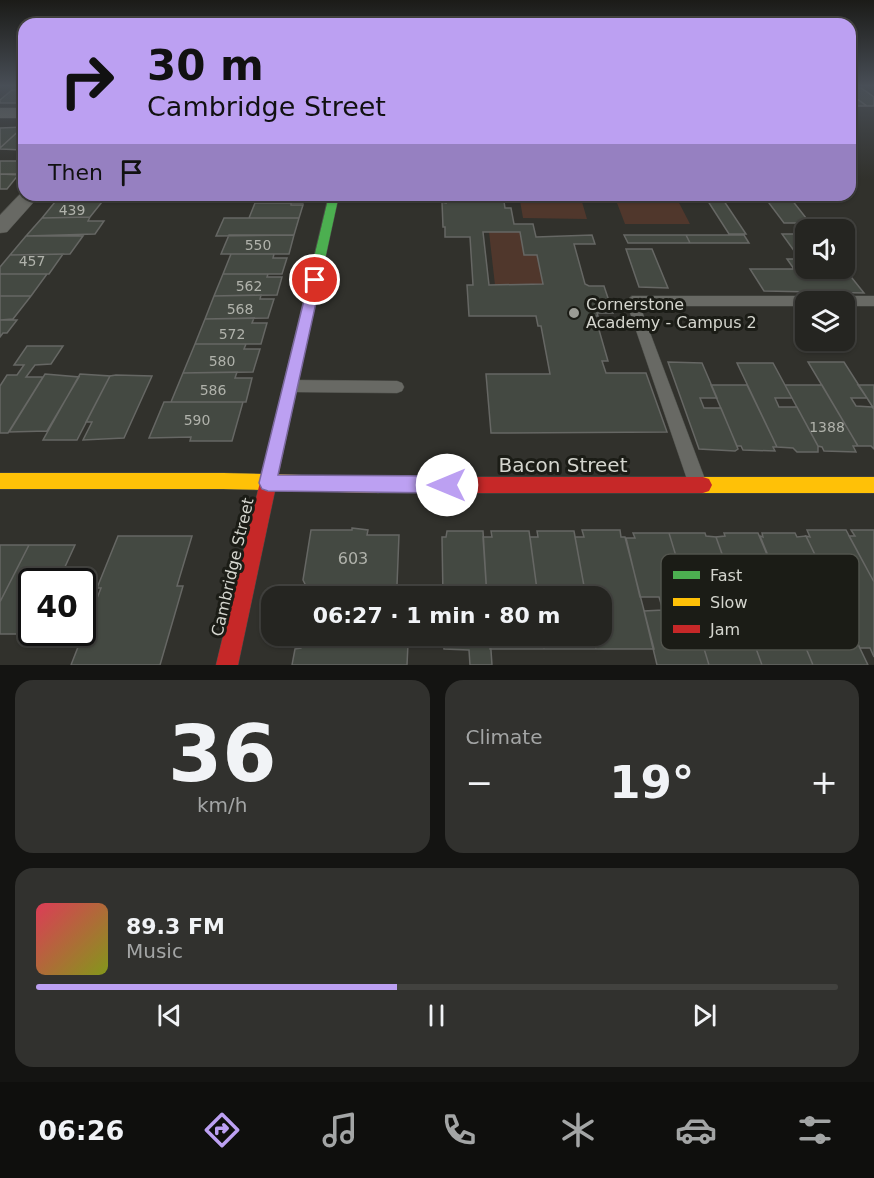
<!DOCTYPE html>
<meta charset="utf-8">
<style>
:root{--surface:#252521;--page:#31312e;--text:#f1f3f6;--muted:#a3a5a5;--line:#42423f;--accent:#bca0f2}
body{margin:0;font-family:"DejaVu Sans",sans-serif;background:var(--page);color:var(--text);height:100vh;display:flex;flex-direction:column;font-size:22px;white-space:nowrap}
*{box-sizing:border-box;margin:0}
p{font-size:20px;color:var(--muted)}
.icon{flex:none;width:33px;height:33px;fill:none;stroke:currentColor;stroke-width:2;stroke-linecap:round;stroke-linejoin:round}
.map{position:relative;height:665px;overflow:hidden}
.side{display:flex;flex-direction:column;gap:15px;padding:15px;background:#141412;flex:1}
.side>*{flex:none}
.top-card{position:absolute;left:18px;top:18px;width:838px;height:183px;border-radius:18px;box-shadow:0 2px 4px #0004,0 0 0 2px var(--line);background:#bca0f2;color:#111;overflow:hidden}
.fabs{position:absolute;left:795px;top:219px;display:grid;gap:12px}
.fabs a{display:grid;place-items:center;width:60px;height:60px;border-radius:12px;background:var(--surface);box-shadow:0 2px 4px #0004,0 0 0 2px var(--line);font-size:30px}
.speed{position:absolute;left:18px;top:568px;display:flex;gap:12px;font-size:30px;font-weight:700;text-align:center}
.speed>*{display:grid;place-content:center;width:78px;height:78px;border-radius:50%;background:var(--surface);box-shadow:0 2px 4px #0004,0 0 0 2px var(--line);line-height:1}
.speed .limit{border:3px solid #111;border-radius:9px;background:#fff;color:#111}
.pin{position:absolute;display:grid;place-items:center;width:51px;height:51px;color:#fff;margin:-26px;border:3px solid #fff;border-radius:50%;box-shadow:0 2px 6px #0007}
.me{position:absolute;width:66px;margin:-33px;rotate:270deg;stroke-linejoin:round;filter:drop-shadow(0 0 4px #0008)}
.turn{display:flex;align-items:center;gap:21px;height:126px;padding:0 30px;font-size:27px}
.turn .icon{width:78px;height:78px;stroke-width:2.5}
.turn b{display:block;font-size:42px;line-height:51px}
.then{display:flex;align-items:center;height:57px;padding:0 30px;background:#0003;gap:12px;font-size:22px}
.big{font-size:45px;font-weight:600;line-height:1.1}
.side .widget{flex:1;display:flex;flex-direction:column;justify-content:center;gap:9px;min-width:0;padding:0 21px;border-radius:18px;background:var(--page)}
.side .dial{align-items:center;gap:0}
.dial b{font-size:78px;line-height:1}
.song{display:flex;align-items:center;gap:18px}
.cover{width:72px;height:72px;border-radius:9px;background:linear-gradient(135deg,hsl(350 70% 55%),hsl(70 70% 35%))}
.played{height:6px;border-radius:3px;background:linear-gradient(90deg,var(--accent) 45%,var(--line) 45%)}
.keys{display:flex;justify-content:space-around;direction:ltr}
.heat{display:flex;justify-content:space-between;align-items:center;font-size:33px;direction:ltr}
.side .tiles{flex:1;display:grid;gap:15px;grid-template-columns:1fr 1fr}
.widget:last-child{grid-column:span 2}
.trip{position:absolute;left:261px;top:586px;width:351px;height:60px;border-radius:18px;background:var(--surface);box-shadow:0 2px 4px #0004,0 0 0 2px var(--line);font-weight:600;line-height:60px;text-align:center}
.tabs{display:flex;height:96px;justify-content:space-around;align-items:center;background:#0f0f0d;color:var(--muted)}
.tabs .icon{width:42px;height:42px}
.tabs .active{color:var(--accent)}
.tabs b{font-size:27px;color:var(--text)}
.map>svg:first-child{display:block}
</style>
<div class="map">
<svg width="874" height="665" viewBox="0 0 874 665">
<rect width="100%" height="100%" fill="#31312c"/>
<!-- green -->
<path fill="#50372c" d="M519 195H580L587 219 523 218Z
M614 195H675L690 224H625Z
M489 232H520L537 255 543 284 495 285Z"/>
<!-- building -->
<path fill="#444942" stroke="#666764" stroke-width="1.5" fill-rule="evenodd" d="M850 88H861L874 97V106H867L850 94Z
M12 90H24V96L16 103H0V100Z
M850 94 867 106H850Z
M0 128 23 127 0 148Z
M22 128 23 150 0 149V148Z
M0 161H24V172L22 175 0 174Z
M0 174H19L7 189H0Z
M61 195H107L102 202H55Z
M111 195H124L119 201H106Z
M258 195H305L303 203H255Z
M446 195H503L505 208H511L514 224H533L536 237 592 235 595 244H574L585 284 589 286H604L613 313H597L598 316H595L608 361H602L606 373H646L667 432 491 433 486 374H550L541 326H538L536 316H469L467 285H473L470 237H445V227H443L442 202 446 203ZM483 232H520L524 255H537L543 284 489 285Z
M704 195H720L746 234H729Z
M749 195H788L810 223H784L766 199H752Z
M55 202H102L90 217 42 218Z
M255 203H291V205H303L299 218H249Z
M90 217 88 221H104L95 234 26 236 42 218Z
M224 218H299L294 235 216 236Z
M782 234H806V268H844L864 293 764 291 750 269H794L787 259H800Z
M229 235H294L289 254H221Z
M624 235H686L690 243H628Z
M686 235H744L749 243H690Z
M26 236H83L70 254 10 255Z
M626 249H652L668 288 639 287Z
M63 254 49 274H0V267L10 255Z
M231 254H274L273 258H287L282 274H223Z
M0 274H47L31 296H0Z
M223 274H268L267 277H282L277 295 214 296Z
M261 295 260 299H274L268 318 205 319 214 296Z
M0 296H31L13 319 0 320Z
M254 318 252 323H267L261 344H195L205 319Z
M0 320H17L7 333H3L0 337Z
M195 344H246L244 349H260L253 372 183 373Z
M27 346H63L51 364 35 365 26 377H43L8 433H0V386L7 375H17L24 365H14Z
M668 362 702 363 717 398H700L704 408H721L738 449 735 451 699 449Z
M808 362H844L867 398H851L856 406 872 407 874 409V449L871 446H858Z
M737 363H773L792 398H775L779 407H797L818 446V452H797L793 448 777 447Z
M237 372 235 378H252L246 402H171L183 373Z
M45 374 79 377 47 431 9 432Z
M80 374 110 376 77 440H43Z
M116 375 152 376 124 438 83 440 92 422H86L110 376Z
M711 385H747L777 447H773L775 451 743 450 741 446H737Z
M785 385H822L858 446H853L856 452 824 451 822 447 818 446Z
M858 385H874V409L867 398Z
M164 402H243L232 441H190L191 437 149 438Z
M352 528 368 530 367 535H399L397 585 306 586 303 580 311 530H352Z
M582 530H620L621 537H625L654 649H596L593 636H602V597H586L575 537H584Z
M807 530H846L874 582V657L870 648H860L806 536 810 537Z
M851 530H874V582L849 536H855Z
M447 531H483L487 597H443L442 537H446Z
M491 531H529L538 597H487L483 537H492Z
M537 531H574L586 597H538L530 537H538Z
M633 533H669L709 665H657L644 611 663 610 659 597H640L626 538H635Z
M669 533H705L706 536 716 537 737 597H718L722 610H742L762 665H709Z
M724 533H758L813 665H762L716 537 725 536Z
M762 533H795L797 537 806 536 868 665H813L760 536 763 537Z
M118 536H192L177 586H183L160 665H71L101 588H97Z
M0 545H29L0 602Z
M29 545H75L58 582H32V633L35 634H0V602Z
M407 585 406 597H306L307 592H312L313 586Z
M300 636H405V644H304L305 636Z
M443 636H490L492 665H470L469 650 444 649Z
M490 636H543L544 649H490Z
M543 636H593L596 649H544Z
M408 644 407 665H292L295 649 301 648 302 645Z"/>
<g fill="none" stroke-linecap="round" stroke-linejoin="round">
<defs>
<path id="lane" d="M632 296H874V306H844V302H806V306H640L706 482 703 488 697 490 691 488 688 482 626 301Z
M293 380 397 381 402 383 404 387 402 391 397 393 293 392 288 390 286 386 288 382Z"/>
<path id="street" d="M0 108H24V118H0Z
M23 191 24 195H40L7 232 0 233V215Z"/>
<path id="fast" d="M329 195H339L283 453 281 458 275 461 269 458 267 453Z"/>
<path id="slow" d="M0 473H223L378 477 384 479 387 485 384 491 378 493 223 489H0Z
M703 477H874V493H703L697 491 694 485 697 479Z"/>
<path id="jam" d="M275 445 281 448 283 453 238 665H216L267 453 269 448Z
M378 477H703L709 479 712 485 709 491 703 493H378L372 491 369 485 372 479Z"/>
</defs>
<!-- lane casing -->
<use href="#lane" stroke="#4d4e49" stroke-width="1"/>
<!-- street casing -->
<use href="#street" stroke="#4d4e49" stroke-width="1"/>
<!-- fast casing -->
<use href="#fast" stroke="#4d4e49" stroke-width="1"/>
<!-- slow casing -->
<use href="#slow" stroke="#4d4e49" stroke-width="1"/>
<!-- jam casing -->
<use href="#jam" stroke="#4d4e49" stroke-width="1"/>
<!-- lane -->
<use href="#lane" fill="#686964" fill-rule="evenodd"/>
<!-- street -->
<use href="#street" fill="#686964" fill-rule="evenodd"/>
<!-- fast -->
<use href="#fast" fill="#4caf50" fill-rule="evenodd"/>
<!-- slow -->
<use href="#slow" fill="#ffc107" fill-rule="evenodd"/>
<!-- jam -->
<use href="#jam" fill="#c62828" fill-rule="evenodd"/>
</g>
<!-- sky -->
<linearGradient id="sky" x2="0" y2="1"><stop stop-color="#1b1b18"/><stop offset="0.48" stop-color="#484e56"/><stop offset="1" stop-color="#484e56" stop-opacity="0"/></linearGradient>
<rect width="874" height="179" fill="url(#sky)"/>
<!-- route -->
<path fill="#bca0f2" stroke="#7a689d" stroke-width="1.5" d="M315 275 321 280 278 475 447 476 453 479 455 485 453 491 447 493 268 491 262 489 259 483 309 280Z"/>
<!-- markers -->
<circle fill="#9b9c95" stroke="#1b1c16" stroke-width="2" cx="574" cy="313" r="6"/>
<g text-anchor="middle" stroke-width="6" stroke-linejoin="round" paint-order="stroke">
<!-- number labels -->
<g font-size="14" fill="#b0b2ab">
<text x="72" y="215">439</text>
<text x="258" y="250">550</text>
<text x="32" y="266">457</text>
<text x="249" y="291">562</text>
<text x="240" y="314">568</text>
<text x="232" y="339">572</text>
<text x="222" y="366">580</text>
<text x="213" y="395">586</text>
<text x="197" y="425">590</text>
<text x="827" y="432">1388</text>
</g>
<!-- poi labels -->
<g font-size="16" fill="#d4d5ce" stroke="#1b1c16" text-anchor="start">
<text x="586" y="310">Cornerstone<tspan x="586" dy="18">Academy - Campus 2</tspan></text>
</g>
<!-- near-number labels -->
<g font-size="16" fill="#b0b2ab">
<text x="353" y="564">603</text>
</g>
<!-- street labels -->
<g font-size="16" fill="#d4d5ce" stroke="#1b1c16">
<text transform="translate(232 567) rotate(-77)" y="6">Cambridge Street</text>
</g>
<!-- near-street labels -->
<g font-size="20" fill="#d4d5ce" stroke="#1b1c16">
<text x="563" y="472">Bacon Street</text>
</g>
</g>
<!-- legend -->
<rect x="661" y="554" width="198" height="96" rx="9" fill="#1b1c16" stroke="#52544d" stroke-width="1.5"/>
<rect x="673" y="571" width="27" height="8" fill="#4caf50"/>
<rect x="673" y="598" width="27" height="8" fill="#ffc107"/>
<rect x="673" y="625" width="27" height="8" fill="#c62828"/>
<g font-size="16" fill="#d4d5ce">
<text x="710" y="581">Fast</text>
<text x="710" y="608">Slow</text>
<text x="710" y="635">Jam</text>
</g>
</svg>
<div class="fabs">
<a><svg class="icon" aria-label="sound" viewBox="0 0 24 24"><path d="M4 9h4l5-4v14l-5-4H4zM17 9q2 3 0 6"/></svg></a>
<a><svg class="icon" aria-label="layers" viewBox="0 0 24 24"><path d="M12 4l9 5-9 5-9-5zM3 14l9 5 9-5"/></svg></a>
</div>
<div class="speed"><div class="limit">40</div></div>
<div class="pin" style="left:315px;top:280px;background:#d93025"><svg class="icon" aria-label="arrive" viewBox="0 0 24 24"><path d="M6 21V4h12l-3 4 3 4H6"/></svg></div>
<svg class="me" style="left:447px;top:485px" viewBox="-20 -20 40 40"><circle r="19" fill="#fff"/><path d="M0-13L10 11 0 6-10 11z" fill="#bca0f2"/></svg>
<div class="trip">06:27 · 1 min · 80 m</div>
<div class="top-card">
<div class="turn"><svg class="icon" aria-label="right" viewBox="0 0 24 24"><path d="M7 20v-9h11M14 6l5 5-5 5"/></svg><div><b>30 m</b>Cambridge Street</div></div>
<div class="then">Then<svg class="icon" aria-label="arrive" viewBox="0 0 24 24"><path d="M6 21V4h12l-3 4 3 4H6"/></svg></div>
</div>
</div>
<section class="side">
<div class="tiles">
<div class="widget dial"><b>36</b><p>km/h</p></div>
<div class="widget"><p>Climate</p>
<div class="heat"><a>−</a><b class="big">19°</b><a>+</a></div>
</div>
<div class="widget">
<div class="song"><i class="cover"></i><div><b>89.3 FM</b><p>Music</p></div></div>
<div class="played"></div>
<div class="keys"><svg class="icon" aria-label="previous" viewBox="0 0 24 24"><path d="M18 5L8 12l10 7zM5 5v14"/></svg><svg class="icon" aria-label="pause" viewBox="0 0 24 24"><path d="M8 5v14M16 5v14"/></svg><svg class="icon" aria-label="next" viewBox="0 0 24 24"><path d="M6 5l10 7-10 7zM19 5v14"/></svg></div>
</div>
</div>
</section>
<nav class="tabs">
<b>06:26</b>
<svg class="icon active" aria-label="directions" viewBox="0 0 24 24"><path d="M12 3l9 9-9 9-9-9zM9 14v-3h6M13 9l2 2-2 2"/></svg>
<svg class="icon" aria-label="music" viewBox="0 0 24 24"><path d="M9 18V5l10-2v13"/><circle cx="6" cy="18" r="3"/><circle cx="16" cy="16" r="3"/></svg>
<svg class="icon" aria-label="phone" viewBox="0 0 24 24"><path d="M5 4h4l2 5-3 2q2 4 5 5l2-3 5 2v4C11 20 4 13 5 4z"/></svg>
<svg class="icon" aria-label="climate" viewBox="0 0 24 24"><path d="M12 3v18M4 7l16 10M4 17L20 7"/></svg>
<svg class="icon" aria-label="car" viewBox="0 0 24 24"><path d="M5 17H2v-5l4-1 3-4h7l3 4 3 1v5h-3M9 17h6M6 11h13"/><circle cx="7" cy="17" r="2"/><circle cx="17" cy="17" r="2"/></svg>
<svg class="icon" aria-label="filters" viewBox="0 0 24 24"><path d="M4 7h16M4 17h16"/><circle cx="9" cy="7" r="2"/><circle cx="15" cy="17" r="2"/></svg>
</nav>
